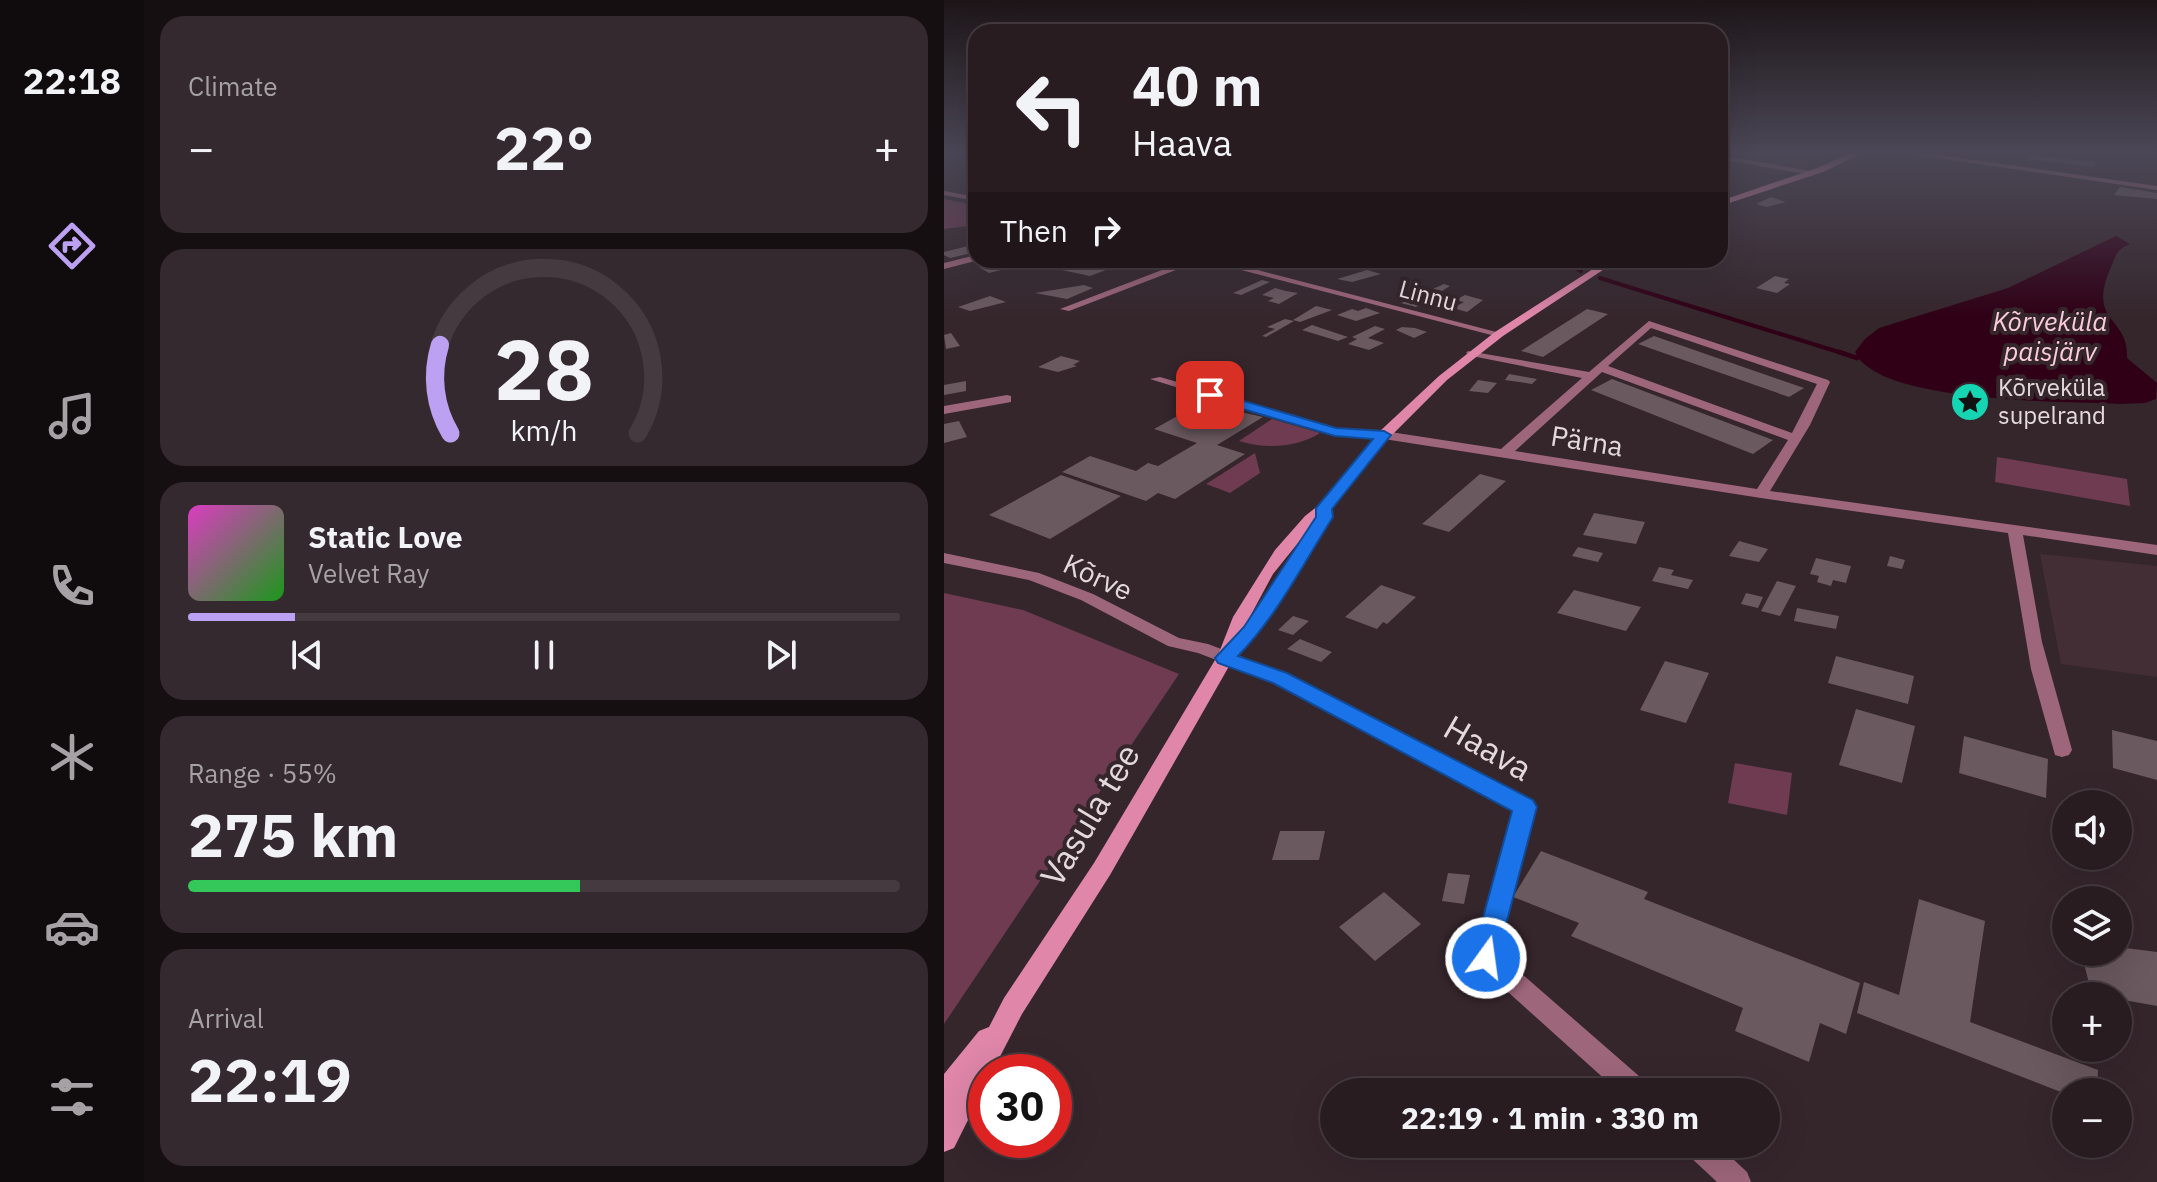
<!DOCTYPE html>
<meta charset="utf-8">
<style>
:root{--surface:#281c21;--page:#34292e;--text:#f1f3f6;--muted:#a5a1a5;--line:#443a3f;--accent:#bca0f2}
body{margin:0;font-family:"IBM Plex Sans",sans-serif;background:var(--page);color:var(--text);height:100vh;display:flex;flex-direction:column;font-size:30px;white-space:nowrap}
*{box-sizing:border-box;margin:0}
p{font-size:26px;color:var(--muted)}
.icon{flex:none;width:44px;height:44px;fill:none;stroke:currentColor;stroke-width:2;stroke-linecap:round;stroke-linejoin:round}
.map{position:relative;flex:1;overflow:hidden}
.details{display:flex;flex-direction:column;gap:16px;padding:16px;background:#160f12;width:800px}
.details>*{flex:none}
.top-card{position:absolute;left:24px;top:24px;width:760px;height:244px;border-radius:24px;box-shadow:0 8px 32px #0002,0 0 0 2px var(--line);background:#281c21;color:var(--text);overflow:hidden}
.controls{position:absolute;left:1108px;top:790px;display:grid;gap:16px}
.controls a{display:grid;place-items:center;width:80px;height:80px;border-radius:50%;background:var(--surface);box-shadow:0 8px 32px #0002,0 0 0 2px var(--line);font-size:40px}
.speed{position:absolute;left:24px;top:1054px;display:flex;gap:16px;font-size:40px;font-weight:700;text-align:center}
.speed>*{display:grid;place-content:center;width:104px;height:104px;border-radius:50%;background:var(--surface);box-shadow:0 8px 32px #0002,0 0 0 2px var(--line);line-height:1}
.speed .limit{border:12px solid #d22;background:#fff;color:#111}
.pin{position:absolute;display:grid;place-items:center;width:68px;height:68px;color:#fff;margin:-34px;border-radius:16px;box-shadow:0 4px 12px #0006}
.me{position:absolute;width:88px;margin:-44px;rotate:14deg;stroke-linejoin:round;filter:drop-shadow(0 0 6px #0008)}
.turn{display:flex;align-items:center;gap:28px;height:168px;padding:0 32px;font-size:36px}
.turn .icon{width:104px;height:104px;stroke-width:2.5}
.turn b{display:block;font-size:56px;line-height:68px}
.then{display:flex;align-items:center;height:76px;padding:0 32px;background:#0003;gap:16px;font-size:30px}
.big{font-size:60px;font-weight:800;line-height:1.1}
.details .widget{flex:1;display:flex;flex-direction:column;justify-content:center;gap:12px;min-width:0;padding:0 28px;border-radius:24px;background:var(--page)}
.details .dial{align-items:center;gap:0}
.dial svg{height:208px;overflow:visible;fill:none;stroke:var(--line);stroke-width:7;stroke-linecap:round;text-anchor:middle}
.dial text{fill:var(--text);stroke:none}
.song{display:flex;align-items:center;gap:24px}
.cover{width:96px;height:96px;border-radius:12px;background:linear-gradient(135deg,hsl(310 70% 55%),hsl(120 70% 35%))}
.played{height:8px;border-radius:4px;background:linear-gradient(90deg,var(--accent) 15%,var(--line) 15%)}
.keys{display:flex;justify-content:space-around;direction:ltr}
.heat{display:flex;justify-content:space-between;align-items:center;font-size:44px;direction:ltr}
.charge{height:12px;border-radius:6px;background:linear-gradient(90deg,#34c759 55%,var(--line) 0)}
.trip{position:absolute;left:376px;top:1078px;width:460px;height:80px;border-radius:40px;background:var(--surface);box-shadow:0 8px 32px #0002,0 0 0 2px var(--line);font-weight:800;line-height:80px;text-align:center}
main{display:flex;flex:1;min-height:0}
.menu{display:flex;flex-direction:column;width:144px;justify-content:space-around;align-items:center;background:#100b0d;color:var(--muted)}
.menu .icon{width:56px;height:56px}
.menu .current{color:var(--accent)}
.menu b{font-size:36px;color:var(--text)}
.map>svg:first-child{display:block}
</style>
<main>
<nav class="menu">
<b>22:18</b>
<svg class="icon current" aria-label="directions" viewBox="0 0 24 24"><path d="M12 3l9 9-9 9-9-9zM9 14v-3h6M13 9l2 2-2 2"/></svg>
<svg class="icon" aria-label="music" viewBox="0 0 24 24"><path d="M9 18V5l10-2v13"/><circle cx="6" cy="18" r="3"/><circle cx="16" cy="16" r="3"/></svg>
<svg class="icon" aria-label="phone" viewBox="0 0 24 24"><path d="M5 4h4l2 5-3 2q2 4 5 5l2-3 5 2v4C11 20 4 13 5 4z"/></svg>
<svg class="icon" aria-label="climate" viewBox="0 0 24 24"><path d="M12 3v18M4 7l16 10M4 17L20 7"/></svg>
<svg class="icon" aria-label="car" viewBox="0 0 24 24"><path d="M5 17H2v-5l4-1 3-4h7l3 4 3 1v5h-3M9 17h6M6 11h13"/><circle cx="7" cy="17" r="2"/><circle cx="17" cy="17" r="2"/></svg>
<svg class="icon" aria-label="filters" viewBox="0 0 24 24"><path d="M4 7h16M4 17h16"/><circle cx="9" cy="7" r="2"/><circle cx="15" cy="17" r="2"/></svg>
</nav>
<section class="details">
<div class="widget"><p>Climate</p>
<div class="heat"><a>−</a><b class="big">22°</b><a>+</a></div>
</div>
<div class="widget dial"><svg viewBox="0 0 100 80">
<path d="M14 69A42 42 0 1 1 86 69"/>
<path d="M14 69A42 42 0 0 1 10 35" stroke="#bca0f2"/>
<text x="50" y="56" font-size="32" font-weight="700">28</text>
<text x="50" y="72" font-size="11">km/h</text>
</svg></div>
<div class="widget">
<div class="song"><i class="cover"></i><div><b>Static Love</b><p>Velvet Ray</p></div></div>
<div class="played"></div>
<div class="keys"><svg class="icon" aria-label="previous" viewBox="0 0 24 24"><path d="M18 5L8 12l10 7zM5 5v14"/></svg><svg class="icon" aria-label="pause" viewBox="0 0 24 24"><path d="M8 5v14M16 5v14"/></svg><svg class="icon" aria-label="next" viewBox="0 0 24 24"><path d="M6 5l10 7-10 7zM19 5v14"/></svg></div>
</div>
<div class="widget"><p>Range · 55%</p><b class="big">275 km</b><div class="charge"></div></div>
<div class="widget"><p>Arrival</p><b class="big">22:19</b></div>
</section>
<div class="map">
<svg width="1213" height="1182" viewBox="0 0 1213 1182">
<rect width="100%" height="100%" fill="#35262c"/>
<!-- built -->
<path fill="#432e35" d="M776 151H895L858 167 776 154Z
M1096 554 1213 566V677L1117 664Z"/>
<!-- green -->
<path fill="#6f3b50" d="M0 199 32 205V225L0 229Z
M328 419 376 433C353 448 320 449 295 441Z
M311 453 316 473 286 493 262 484Z
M1053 457 1183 479 1186 506 1051 482Z
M0 593 79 610 235 674 0 1024Z
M791 763 848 773 843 815 784 803Z"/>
<!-- water -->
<path fill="#2f0016" d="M1172 236 1186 244C1173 249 1172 255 1167 267 1142 324 1185 315 1183 358L1213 383 1212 399 1201 403 1176 404C1123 401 934 404 911 352L921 339 935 328 1064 288Z"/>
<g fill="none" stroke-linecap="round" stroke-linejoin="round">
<!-- stream-far1 -->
<path stroke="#2f0016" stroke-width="4" d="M617 260 637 271
M656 278 901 354"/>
<!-- stream -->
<path stroke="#2f0016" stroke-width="5" d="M895 352 913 358"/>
</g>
<!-- building -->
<path fill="#6a595f" d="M802 151H832L838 156 810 157Z
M1086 155 1152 162 1150 167 1084 159Z
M1176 187 1213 193V199L1170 195Z
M827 197 842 202 823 207 812 204Z
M32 244V252L6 258 0 255V252Z
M50 260H61L67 264 62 265 65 268 45 273 35 267 40 265 37 263Z
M422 260H453L465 263 453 269 442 266 436 268Z
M140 264 157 265 167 268 146 276 118 270Z
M423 270 437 274 408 282 393 279Z
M831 276 845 279 840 283 846 284 833 293 812 288Z
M318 280 326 282 297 295 289 293Z
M500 284 506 286 472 307 457 303Z
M140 285 149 288 123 299 91 293Z
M331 288 342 291 354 293 335 304 324 301 330 298 318 295Z
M521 295 539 300 523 312 509 308 520 302 511 300Z
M46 296 62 302 26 311 14 307Z
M372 306 388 310 356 322 349 320Z
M422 308 436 313 412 321 393 315 408 309 414 311Z
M643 309 664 314 599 357 577 351Z
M341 319 350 321 322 337 318 336 331 329 323 327Z
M368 325 404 337 394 341 358 330Z
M431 326 441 329 424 338 440 343 425 350 404 344 413 339 408 337Z
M458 327 471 328 483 332 470 338 452 330Z
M7 333 16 346 2 349 0 335Z
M710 336 860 388 845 397 694 344Z
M117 356 136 361 129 365 133 366 114 372 94 367Z
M565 374 593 379 588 384 561 380Z
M668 379 829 440 809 454 647 390Z
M534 380 553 383 544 393 525 391Z
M22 381V391L0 395V385Z
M257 403 319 417 273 445 301 454 231 499 214 493 202 501 118 472 146 456 192 471 204 463 214 466 253 443 210 429Z
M15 421 23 437 0 443V424Z
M536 474 562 481 505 532 478 524Z
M117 475 177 496 106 539 45 515Z
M650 513 701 522 692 544 639 535Z
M795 541 824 549 815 562 785 556Z
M634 547 659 553 654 562 628 556Z
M946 556 961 560 958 569 943 566Z
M872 558 907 566 902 583 889 580 887 586 873 582 875 576 866 574Z
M715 567 730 570 727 575 749 580 744 589 708 581Z
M833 581 852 586 836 616 817 611Z
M437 585 472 597 443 624 439 622 433 629 401 617Z
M630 590 697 607 682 631 613 613Z
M802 593 819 597 814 608 797 604Z
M853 608 895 616 892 629 850 621Z
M349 616 365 621 349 635 334 630Z
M356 639 388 652 377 662 343 649Z
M892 656 970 676 964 704 884 683Z
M721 661 765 673 742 723 696 710Z
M912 709 971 726 958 783 895 765Z
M1168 730 1213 741V780L1169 768Z
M1020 736 1104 759 1102 798 1015 773Z
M336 831H381L375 860H328Z
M597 851 704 892 700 899 916 983 902 1034 876 1023 865 1062 791 1031 799 1008 627 936 635 923 569 897Z
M504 873 526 875 520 904 498 901Z
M440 892 477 924 431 961 395 927Z
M975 899 1041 921 1026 1022 1154 1070 1153 1092 1122 1094 913 1013 920 982 955 995Z
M1174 947 1213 952V1006L1174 999V996L1148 995 1137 952H1174Z"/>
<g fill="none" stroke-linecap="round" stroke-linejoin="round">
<!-- street -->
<path fill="#9e667b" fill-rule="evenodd" d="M946 151H966L1213 186V190Z
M776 155 867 171 871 173 867 175 776 159Z
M0 191 32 197V201L0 195Z
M32 255V260H35L0 269V263Z
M244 260H258L125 311 116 309Z
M259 260H275L560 334 555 337Z
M705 321 884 380 886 382 866 425 826 491 1213 545V555L1079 535 1098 642 1128 750 1125 755 1118 757 1111 755 1087 669 1064 533 817 498 440 439 386 435 206 379 216 377 392 428 440 431 557 449 638 378 528 356 522 353 524 351 645 372ZM707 328 873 384 848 433 664 366ZM658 372 844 440 813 489 571 451Z
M63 395 67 396V402L0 414V406Z
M0 553 95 573 149 594 235 638 264 644 342 674 588 801 591 807 555 954 703 1083 707 1092H675L534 965 530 958 570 810 330 682 254 653 224 646 137 600 85 580 0 563Z
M739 1144H773L803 1172 807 1182H773L743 1154Z"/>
<!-- secondary -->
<path fill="#df86a9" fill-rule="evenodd" d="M912 151H922L879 172 776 206V201L873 168Z
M663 260H674L559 336 503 380 445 438 387 508V517L328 612 288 661 166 875 78 1014 48 1072H42V1084L10 1148 0 1152V1074L35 1031 45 1027 60 998 150 863 274 655 289 617 331 550 361 516 375 505 435 432 495 376 551 332ZM366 528 302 624 329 574Z"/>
</g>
<!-- sky -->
<linearGradient id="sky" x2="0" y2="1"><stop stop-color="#1d1518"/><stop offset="0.48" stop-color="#4b4756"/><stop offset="1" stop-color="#4b4756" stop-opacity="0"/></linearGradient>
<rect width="1213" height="317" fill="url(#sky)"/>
<!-- route -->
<path fill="#1a73e8" stroke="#114b97" stroke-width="2" d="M266 391 392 428 440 431 447 435 388 509 389 517C359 564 333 616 294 656L343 673 589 800 593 807 551 966 542 970 532 966 528 958 568 811 329 683 274 663 271 658 300 627 372 517V508L429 439 391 436 261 398 259 395Z"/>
<!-- icons -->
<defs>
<symbol id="sight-disc" viewBox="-11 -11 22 22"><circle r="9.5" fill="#15d5b3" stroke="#35262c"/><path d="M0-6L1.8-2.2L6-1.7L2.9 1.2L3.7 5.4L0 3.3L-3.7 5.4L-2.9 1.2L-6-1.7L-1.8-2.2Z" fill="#111"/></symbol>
</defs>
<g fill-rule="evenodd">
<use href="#sight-disc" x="1004" y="380" width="44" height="44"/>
</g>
<g text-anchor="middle" stroke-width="8" stroke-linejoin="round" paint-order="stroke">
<!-- far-street labels -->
<g font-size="24" fill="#e4dadd" stroke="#35262c">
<text transform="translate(484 296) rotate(15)" y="8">Linnu</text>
</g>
<!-- far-poi labels -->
<g font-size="24" fill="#e4dadd" stroke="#35262c" text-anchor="start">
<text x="1054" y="396">Kõrveküla<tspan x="1054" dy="28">supelrand</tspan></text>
</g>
<!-- far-water labels -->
<g font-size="26" font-style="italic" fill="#faccdc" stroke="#35262c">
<text x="1106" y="331">Kõrveküla<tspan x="1106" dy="30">paisjärv</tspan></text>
</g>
<!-- street labels -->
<g font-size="28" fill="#e4dadd" stroke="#35262c">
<text transform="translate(643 441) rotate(9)" y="10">Pärna</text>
<text transform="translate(154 577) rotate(25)" y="10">Kõrve</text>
</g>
<!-- near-street labels -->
<g font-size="34" fill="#e4dadd" stroke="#35262c">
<text transform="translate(544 748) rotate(30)" y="12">Haava</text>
<text transform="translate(146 815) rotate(-59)" y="12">Vasula tee</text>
</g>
</g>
</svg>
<div class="controls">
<a><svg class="icon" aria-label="sound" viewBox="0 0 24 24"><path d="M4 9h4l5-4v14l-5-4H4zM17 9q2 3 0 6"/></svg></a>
<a><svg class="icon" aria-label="layers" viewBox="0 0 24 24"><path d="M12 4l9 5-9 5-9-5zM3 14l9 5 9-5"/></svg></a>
<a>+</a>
<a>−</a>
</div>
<div class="speed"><div class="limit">30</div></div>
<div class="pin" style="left:266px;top:395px;background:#d93025"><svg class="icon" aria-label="arrive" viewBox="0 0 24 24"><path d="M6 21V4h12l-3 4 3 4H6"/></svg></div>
<svg class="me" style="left:542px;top:958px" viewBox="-20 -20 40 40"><circle r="17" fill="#1a73e8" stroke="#fff" stroke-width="3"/><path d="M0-11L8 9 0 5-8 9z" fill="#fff"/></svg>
<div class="trip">22:19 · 1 min · 330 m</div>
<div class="top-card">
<div class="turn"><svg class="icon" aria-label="left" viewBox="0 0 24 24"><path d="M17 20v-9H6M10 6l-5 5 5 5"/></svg><div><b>40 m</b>Haava</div></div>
<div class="then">Then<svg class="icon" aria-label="right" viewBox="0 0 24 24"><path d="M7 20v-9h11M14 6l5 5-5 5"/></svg></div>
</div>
</div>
</main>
